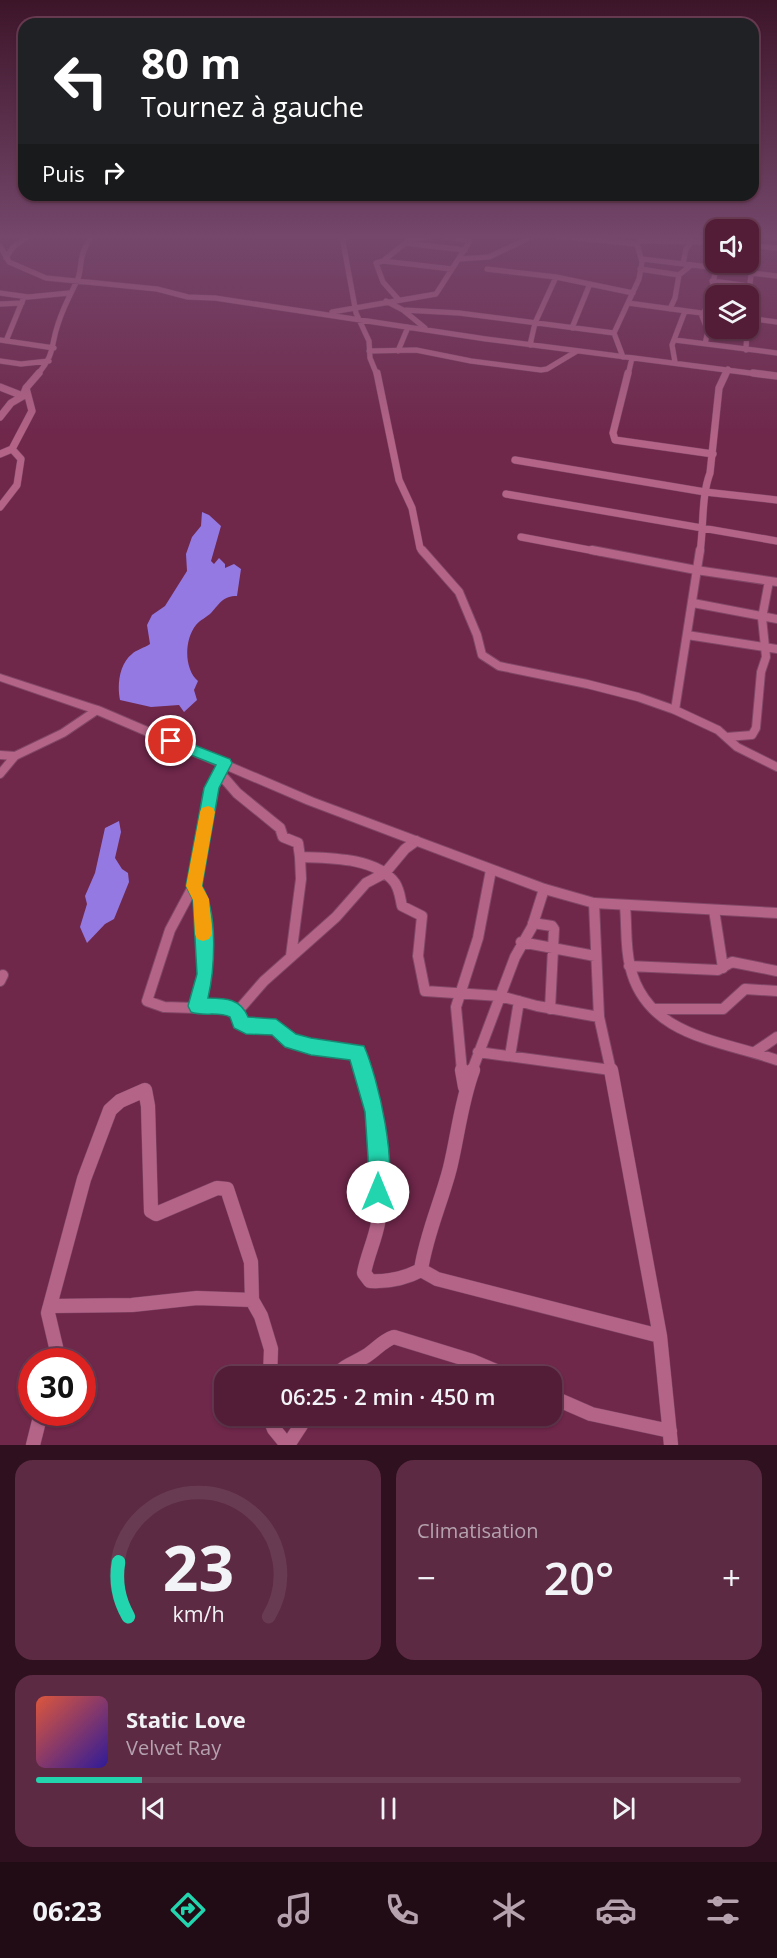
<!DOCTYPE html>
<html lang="fr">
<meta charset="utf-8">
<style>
:root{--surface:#531d38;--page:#5c2a43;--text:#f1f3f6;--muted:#b5a2ae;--line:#693b53;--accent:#22d5af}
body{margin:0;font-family:"Open Sans",sans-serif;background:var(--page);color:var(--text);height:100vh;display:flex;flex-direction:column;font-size:22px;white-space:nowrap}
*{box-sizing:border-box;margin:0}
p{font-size:20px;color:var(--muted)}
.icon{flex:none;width:33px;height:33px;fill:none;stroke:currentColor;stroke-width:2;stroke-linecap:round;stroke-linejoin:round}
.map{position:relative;height:1445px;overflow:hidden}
.sheet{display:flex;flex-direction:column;gap:15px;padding:15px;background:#2e101f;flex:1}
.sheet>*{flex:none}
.top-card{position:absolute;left:18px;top:18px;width:741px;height:183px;border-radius:18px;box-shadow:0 2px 4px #0004,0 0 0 2px var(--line);background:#202124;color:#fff;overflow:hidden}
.controls{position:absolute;left:705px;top:219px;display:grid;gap:12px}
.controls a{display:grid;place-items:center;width:54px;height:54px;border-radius:12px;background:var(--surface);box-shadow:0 2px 4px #0004,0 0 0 2px var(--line);font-size:30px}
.speed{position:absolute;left:18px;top:1348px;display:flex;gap:12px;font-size:30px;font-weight:700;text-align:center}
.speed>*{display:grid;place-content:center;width:78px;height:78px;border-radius:50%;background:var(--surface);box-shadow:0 2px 4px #0004,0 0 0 2px var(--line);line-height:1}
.speed .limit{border:9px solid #d22;background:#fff;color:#111}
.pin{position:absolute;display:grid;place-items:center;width:51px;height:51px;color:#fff;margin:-26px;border:3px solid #fff;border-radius:50%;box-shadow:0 2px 6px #0007}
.me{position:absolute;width:66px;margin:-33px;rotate:0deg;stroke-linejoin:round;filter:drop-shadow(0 0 4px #0008)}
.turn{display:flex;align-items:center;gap:21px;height:126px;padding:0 24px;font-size:27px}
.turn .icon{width:78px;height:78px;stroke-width:2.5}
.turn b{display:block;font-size:42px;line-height:51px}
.then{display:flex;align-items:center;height:57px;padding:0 24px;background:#0003;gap:12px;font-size:22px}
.big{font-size:45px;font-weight:600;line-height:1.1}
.sheet .tile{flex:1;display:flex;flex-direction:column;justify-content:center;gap:9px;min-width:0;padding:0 21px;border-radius:18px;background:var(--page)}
.sheet .dial{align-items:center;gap:0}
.dial svg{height:156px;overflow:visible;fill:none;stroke:var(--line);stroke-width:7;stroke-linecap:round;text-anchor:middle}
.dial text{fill:var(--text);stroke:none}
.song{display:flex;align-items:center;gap:18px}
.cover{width:72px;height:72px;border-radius:9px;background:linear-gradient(135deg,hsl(10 70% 55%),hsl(250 70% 35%))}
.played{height:6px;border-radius:3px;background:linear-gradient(90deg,var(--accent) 15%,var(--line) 15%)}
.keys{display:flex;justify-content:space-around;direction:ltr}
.heat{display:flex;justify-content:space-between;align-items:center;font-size:33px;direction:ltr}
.sheet .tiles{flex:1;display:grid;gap:15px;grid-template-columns:1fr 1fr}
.tile:last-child{grid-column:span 2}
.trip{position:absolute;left:214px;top:1366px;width:348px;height:60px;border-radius:18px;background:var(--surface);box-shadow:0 2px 4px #0004,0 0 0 2px var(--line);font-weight:600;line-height:60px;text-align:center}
.dock{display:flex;height:96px;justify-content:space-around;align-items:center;background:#210c16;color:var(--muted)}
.dock .icon{width:42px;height:42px}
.dock .active{color:var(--accent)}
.dock b{font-size:27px;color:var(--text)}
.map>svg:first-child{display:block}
</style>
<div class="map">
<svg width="777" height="1445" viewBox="0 0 777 1445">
<rect width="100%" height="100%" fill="#6f274a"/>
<!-- water -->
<path fill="#9479e2" d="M202 512 209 515 221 526 211 561 214 564 219 558 225 564V568L234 564 241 569 237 596C223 596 220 603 211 613 207 617 200 620 196 625 184 640 184 669 198 681L194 690 197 700 184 712 179 705 151 707 120 700C117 686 119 664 132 654 136 650 144 648 150 644L147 625 152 615 165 606 187 571 186 554 192 537 201 526Z
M119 821 121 832 115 858 122 869 128 873 129 882 114 919 105 924 87 943 80 927 87 904 85 896 95 873 105 828Z"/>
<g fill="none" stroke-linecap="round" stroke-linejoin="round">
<defs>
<path id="minor-far4" d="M342 236 356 313 369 341 370 358 377 375
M557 236 637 244
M773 236 777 238
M641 241 716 242
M405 243 465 250
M748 245 777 248
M0 246 9 262 46 278 157 289 188 297 215 298 486 339 765 375
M6 258 13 247 28 236
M459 259 489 257 533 236
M642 259 751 272
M383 261 452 269
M683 264 686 249 692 241
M487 269 556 277 633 293
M640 269 679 275
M751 273 777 276
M712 281 749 286
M0 293 28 297 69 293
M748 298 755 246
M398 299 383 282 376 263 383 261 409 240 432 236
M386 301 403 310 425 328
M628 303 716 315
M0 304 22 303
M670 309 675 298 679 275 691 265
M403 310 459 313 614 333
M332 312 436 294 470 241 445 236
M748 318 777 322
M572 328 589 286
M0 340 54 348
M675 340 777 353
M6 341 24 297
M705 344 708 331 702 316 709 303 717 264
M530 345 535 323 556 277
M746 350 747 328
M369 351 416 350 471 361 541 370 547 369 577 351
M398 351 408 327
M623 357 614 333 639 279 642 262 637 244 643 236
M0 361 21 364 49 361
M675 362 672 345 685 311
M37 375C56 353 50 347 58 324 63 308 70 295 77 281 81 273 80 262 83 253 85 247 88 242 91 236
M628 375 632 358
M725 375 728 369"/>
<path id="minor-far3" d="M377 373 399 480 412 508 420 548 423 552
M628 373 613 433 615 440 713 454
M753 373 777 376
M0 387 23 396
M0 417 11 403 23 396 26 388
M0 454 12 449 32 411 26 388 39 373
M515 460 705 492 777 500
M506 494 777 541
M0 507 17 485 21 459 12 449
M521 537 600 552
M700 552C704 526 701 497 710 473L719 388 726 373"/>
<path id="minor-far2" d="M422 550 459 592 477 635 482 655 499 666 587 684 638 697 675 710 718 730 737 747 777 767
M592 550 696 570 777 582
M693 603 777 619
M687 635 777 649
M675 710 700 550
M727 737 752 735 756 728 761 672 766 657 762 618 769 581
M0 755 15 756
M218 773 225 779
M0 774 15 756 63 733 97 710
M216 779 225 763"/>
<path id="minor-far1" d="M217 778 211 788 195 883 170 930 147 1001 164 1007 227 1009 237 1012 241 1022 246 1025 276 1027 291 1041 357 1052 365 1071
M224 778 237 793 280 828 283 837 298 843 300 857
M193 886 201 899 205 957V974L197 1006
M594 903 599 1017 611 1071
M625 906C627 926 625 946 630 966 646 1037 721 1040 777 1060
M714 910 723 968
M533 923 552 926 554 929 550 1009
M521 942 595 956
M291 956 301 879 300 857C328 858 376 857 395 883 400 891 400 898 402 906L422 916 418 956 425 991 500 996 537 1006 599 1017
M629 966 718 970 732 962 777 971
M0 981 3 975
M654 1009H723L745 989 777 991
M237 1012 264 981 336 917 366 883 385 873 405 849 416 841
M478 1052 611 1070
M755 1052 777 1037
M510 1056 519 1001
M462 1071 456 1007 478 938 491 870
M472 1071 515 957 532 927 544 889"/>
<path id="minor" d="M365 1070C378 1117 384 1174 378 1223 375 1240 367 1256 364 1273L370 1281C389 1282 404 1279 421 1270
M462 1070 465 1087
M473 1070C461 1102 458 1135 450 1168 441 1203 426 1235 421 1270L437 1279 660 1336
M611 1070 660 1336 671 1445
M49 1309 53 1306 132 1305 197 1298 252 1300
M55 1362 56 1347 48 1313 84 1179 110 1110 120 1101 145 1090 148 1106 151 1211 156 1214 217 1188 227 1189 251 1262 252 1300 261 1316 271 1349 270 1377
M334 1377C346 1364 353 1364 366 1356 377 1349 382 1341 394 1337L472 1361 510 1377
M552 1397 591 1414 670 1431
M269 1416 274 1429 287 1445
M33 1445 41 1413
M288 1445 307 1416"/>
<path id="tertiary" d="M0 674 101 707 314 798 545 884 594 898 777 908V918L594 908 544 894 306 804 93 713 0 681Z"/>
</defs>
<!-- minor-far4 casing -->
<use href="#minor-far4" stroke="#814766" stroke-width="6"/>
<!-- minor-far3 casing -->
<use href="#minor-far3" stroke="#814766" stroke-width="8"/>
<!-- minor-far2 casing -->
<use href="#minor-far2" stroke="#814766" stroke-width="10"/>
<!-- minor-far1 casing -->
<use href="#minor-far1" stroke="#814766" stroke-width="12"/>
<!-- minor casing -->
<use href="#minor" stroke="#814766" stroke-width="15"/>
<!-- tertiary casing -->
<use href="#tertiary" stroke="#814766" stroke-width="2"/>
<!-- minor-far4 -->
<use href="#minor-far4" stroke="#b46487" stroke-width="5"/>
<!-- minor-far3 -->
<use href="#minor-far3" stroke="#b46487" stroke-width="7"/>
<!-- minor-far2 -->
<use href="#minor-far2" stroke="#b46487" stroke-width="8"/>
<!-- minor-far1 -->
<use href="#minor-far1" stroke="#b46487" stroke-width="10"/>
<!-- minor -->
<use href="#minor" stroke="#b46487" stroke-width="14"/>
<!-- tertiary -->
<use href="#tertiary" fill="#b46487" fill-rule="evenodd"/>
</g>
<!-- sky -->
<linearGradient id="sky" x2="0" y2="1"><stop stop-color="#3d1529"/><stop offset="0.54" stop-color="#74476b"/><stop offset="1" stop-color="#74476b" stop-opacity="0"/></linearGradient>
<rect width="777" height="438" fill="url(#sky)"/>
<!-- route -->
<path fill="#22d5af" stroke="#168a72" stroke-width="1.5" d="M171 736 230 759 232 763 219 788 202 886C218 912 215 968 208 998 226 998 241 999 248 1017L276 1019 296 1034 311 1038 364 1046C378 1078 399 1167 385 1200L378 1202 371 1200 368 1192V1157L365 1112 350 1060 311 1055 285 1047 272 1035 246 1034 234 1028 230 1017C218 1011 203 1017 191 1012L188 1006 197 974 196 957 193 900 186 886 204 788 216 765 166 745 164 741Z"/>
<!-- slow -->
<path fill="#f59e0b" d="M208 806 213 808 215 812 202 886 209 899 212 934 209 939 203 941 197 939 195 934 193 900 186 886 200 812 202 808Z"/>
</svg>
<div class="controls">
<a><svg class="icon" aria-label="sound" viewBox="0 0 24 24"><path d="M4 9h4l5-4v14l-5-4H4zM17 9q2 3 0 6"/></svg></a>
<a><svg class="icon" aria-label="layers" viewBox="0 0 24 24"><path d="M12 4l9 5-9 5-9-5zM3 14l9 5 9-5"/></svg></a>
</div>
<div class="speed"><div class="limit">30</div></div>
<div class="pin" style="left:171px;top:741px;background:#d93025"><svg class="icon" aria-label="arrive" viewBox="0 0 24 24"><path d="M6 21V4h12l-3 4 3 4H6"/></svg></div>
<svg class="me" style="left:378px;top:1192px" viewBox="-20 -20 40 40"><circle r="19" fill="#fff"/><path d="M0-13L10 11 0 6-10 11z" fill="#22d5af"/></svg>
<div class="trip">06:25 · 2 min · 450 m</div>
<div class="top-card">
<div class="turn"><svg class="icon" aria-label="left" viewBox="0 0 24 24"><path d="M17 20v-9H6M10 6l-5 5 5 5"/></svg><div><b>80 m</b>Tournez à gauche</div></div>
<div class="then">Puis<svg class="icon" aria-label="right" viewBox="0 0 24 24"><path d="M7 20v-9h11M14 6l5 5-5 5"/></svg></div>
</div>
</div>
<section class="sheet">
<div class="tiles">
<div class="tile dial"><svg viewBox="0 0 100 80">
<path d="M14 69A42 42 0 1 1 86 69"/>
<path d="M14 69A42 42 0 0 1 9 41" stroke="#22d5af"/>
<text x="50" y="56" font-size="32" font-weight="700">23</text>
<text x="50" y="72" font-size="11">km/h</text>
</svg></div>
<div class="tile"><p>Climatisation</p>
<div class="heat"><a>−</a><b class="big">20°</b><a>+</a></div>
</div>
<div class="tile">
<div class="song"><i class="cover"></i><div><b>Static Love</b><p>Velvet Ray</p></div></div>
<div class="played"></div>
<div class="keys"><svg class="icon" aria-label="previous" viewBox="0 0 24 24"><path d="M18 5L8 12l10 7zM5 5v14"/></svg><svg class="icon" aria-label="pause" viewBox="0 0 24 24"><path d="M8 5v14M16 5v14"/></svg><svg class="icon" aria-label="next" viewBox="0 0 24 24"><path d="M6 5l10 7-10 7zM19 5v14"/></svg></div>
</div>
</div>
</section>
<nav class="dock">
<b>06:23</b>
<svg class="icon active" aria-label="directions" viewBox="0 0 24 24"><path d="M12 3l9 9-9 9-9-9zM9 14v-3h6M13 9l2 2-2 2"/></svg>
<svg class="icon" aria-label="music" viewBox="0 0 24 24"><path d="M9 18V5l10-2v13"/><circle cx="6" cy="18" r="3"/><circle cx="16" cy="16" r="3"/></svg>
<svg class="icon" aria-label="phone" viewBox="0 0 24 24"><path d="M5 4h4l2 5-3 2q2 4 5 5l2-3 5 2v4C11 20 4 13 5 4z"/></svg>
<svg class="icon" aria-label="climate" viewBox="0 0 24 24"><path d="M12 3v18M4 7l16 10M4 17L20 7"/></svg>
<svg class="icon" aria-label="car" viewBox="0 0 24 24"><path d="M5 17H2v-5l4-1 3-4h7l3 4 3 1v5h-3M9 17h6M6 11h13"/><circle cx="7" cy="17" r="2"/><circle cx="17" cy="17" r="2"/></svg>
<svg class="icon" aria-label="filters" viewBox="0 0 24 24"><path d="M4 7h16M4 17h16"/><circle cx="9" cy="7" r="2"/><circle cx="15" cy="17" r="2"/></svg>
</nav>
